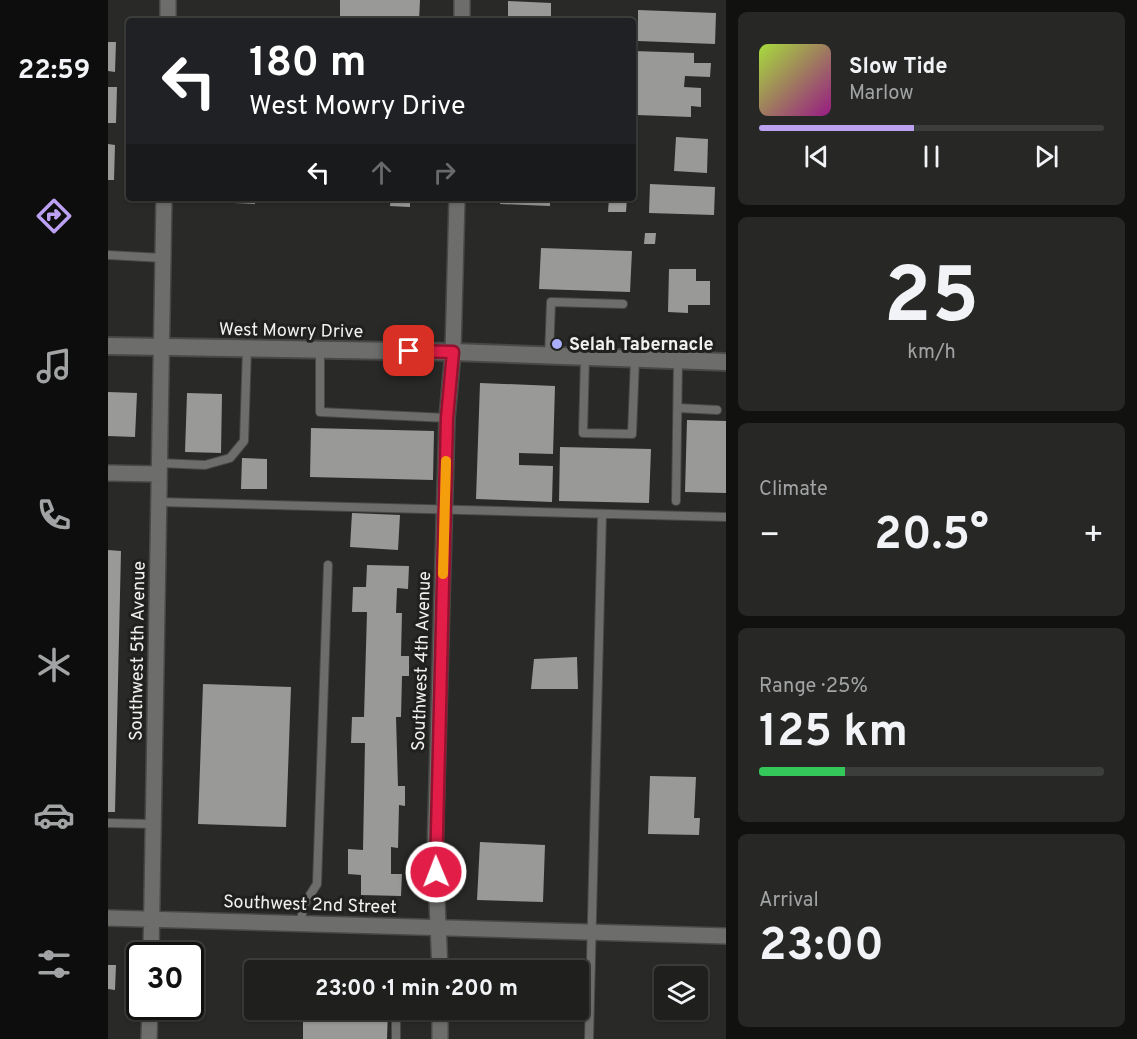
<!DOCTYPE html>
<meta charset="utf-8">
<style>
:root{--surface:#1f201d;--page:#272826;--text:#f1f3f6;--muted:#a1a3a4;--line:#3c3e3b;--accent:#bca0f2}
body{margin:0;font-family:Overpass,sans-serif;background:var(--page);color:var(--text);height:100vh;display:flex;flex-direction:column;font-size:22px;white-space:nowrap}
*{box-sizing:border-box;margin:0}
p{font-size:20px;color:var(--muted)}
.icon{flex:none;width:33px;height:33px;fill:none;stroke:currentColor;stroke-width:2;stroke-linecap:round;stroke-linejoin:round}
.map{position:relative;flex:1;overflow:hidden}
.details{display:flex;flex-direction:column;gap:12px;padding:12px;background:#111210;width:411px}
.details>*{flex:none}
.hud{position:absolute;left:18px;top:18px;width:510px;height:183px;border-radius:6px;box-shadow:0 2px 4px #0004,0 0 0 2px var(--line);background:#202124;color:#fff;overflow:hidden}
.tools{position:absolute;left:546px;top:966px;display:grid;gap:12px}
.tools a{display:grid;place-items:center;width:54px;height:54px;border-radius:6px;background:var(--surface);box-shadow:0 2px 4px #0004,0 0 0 2px var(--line);font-size:30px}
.speed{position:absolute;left:18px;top:942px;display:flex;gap:12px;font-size:30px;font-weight:700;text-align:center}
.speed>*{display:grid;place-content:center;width:78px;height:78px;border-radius:50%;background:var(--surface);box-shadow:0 2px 4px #0004,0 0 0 2px var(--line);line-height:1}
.speed .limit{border:3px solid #111;border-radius:9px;background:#fff;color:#111}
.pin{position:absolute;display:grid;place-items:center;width:51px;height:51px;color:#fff;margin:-26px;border-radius:12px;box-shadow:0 3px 9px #0006}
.me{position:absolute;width:66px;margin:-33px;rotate:359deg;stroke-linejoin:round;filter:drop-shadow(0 0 4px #0008)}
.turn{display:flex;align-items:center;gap:21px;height:126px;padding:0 24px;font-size:27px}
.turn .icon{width:78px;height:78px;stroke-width:2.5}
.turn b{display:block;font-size:42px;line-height:51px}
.lanes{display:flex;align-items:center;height:57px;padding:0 24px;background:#0003;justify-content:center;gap:30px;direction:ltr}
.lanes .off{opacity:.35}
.big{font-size:45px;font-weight:700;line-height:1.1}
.details .tile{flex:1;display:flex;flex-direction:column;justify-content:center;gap:9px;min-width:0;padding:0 21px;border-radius:9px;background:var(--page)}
.details .dial{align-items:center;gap:0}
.dial b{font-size:78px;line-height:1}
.song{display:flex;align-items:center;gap:18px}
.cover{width:72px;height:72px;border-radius:9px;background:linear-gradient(135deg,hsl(80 70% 55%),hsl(310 70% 35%))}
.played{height:6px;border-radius:3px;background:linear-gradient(90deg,var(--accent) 45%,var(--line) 45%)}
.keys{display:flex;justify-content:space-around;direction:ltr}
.heat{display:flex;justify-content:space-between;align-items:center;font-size:33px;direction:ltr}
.charge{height:9px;border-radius:4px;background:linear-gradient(90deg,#34c759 25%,var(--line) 0)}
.trip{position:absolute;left:136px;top:960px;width:345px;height:60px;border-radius:6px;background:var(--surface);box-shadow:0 2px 4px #0004,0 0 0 2px var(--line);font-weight:700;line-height:60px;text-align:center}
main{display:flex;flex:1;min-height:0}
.menu{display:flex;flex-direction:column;width:108px;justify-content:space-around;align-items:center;background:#0c0d0c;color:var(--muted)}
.menu .icon{width:42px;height:42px}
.menu .on{color:var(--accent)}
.menu b{font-size:27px;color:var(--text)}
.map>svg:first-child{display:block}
</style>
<main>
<nav class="menu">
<b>22:59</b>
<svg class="icon on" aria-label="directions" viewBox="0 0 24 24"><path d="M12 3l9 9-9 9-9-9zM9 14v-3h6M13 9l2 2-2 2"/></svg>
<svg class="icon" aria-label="music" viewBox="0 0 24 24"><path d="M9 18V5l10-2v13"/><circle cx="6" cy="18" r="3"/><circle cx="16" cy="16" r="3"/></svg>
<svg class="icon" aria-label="phone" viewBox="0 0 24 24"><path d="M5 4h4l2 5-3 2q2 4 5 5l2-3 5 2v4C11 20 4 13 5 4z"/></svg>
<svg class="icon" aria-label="climate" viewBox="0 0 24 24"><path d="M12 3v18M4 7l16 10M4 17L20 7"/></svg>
<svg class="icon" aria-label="car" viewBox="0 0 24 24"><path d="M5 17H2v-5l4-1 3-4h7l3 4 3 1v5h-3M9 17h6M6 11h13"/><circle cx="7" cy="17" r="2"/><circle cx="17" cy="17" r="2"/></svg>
<svg class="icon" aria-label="filters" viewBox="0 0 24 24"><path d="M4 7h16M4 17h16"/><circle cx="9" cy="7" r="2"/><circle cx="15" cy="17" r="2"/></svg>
</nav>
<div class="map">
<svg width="618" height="1039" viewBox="0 0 618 1039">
<rect width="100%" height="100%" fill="#292a27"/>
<!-- building -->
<path fill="#999a97" d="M232 0H312L311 21H232Z
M400 1 443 3V21H400Z
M530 10 608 13 607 44 530 41Z
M108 17 140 19V21H108Z
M0 42H8L7 72 0 71Z
M525 51 586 53V63H603L602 77 577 76 576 87 593 88V107L583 106V117L529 115 530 94H525Z
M0 87H9L8 123H0Z
M568 137 600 139 599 173 566 171Z
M0 144 7 145 6 180H0Z
M542 184 607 187 606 215 541 213Z
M104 198H147V204L104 202Z
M283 198H302V207L282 206Z
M392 198H442V206L392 204Z
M501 198H519L518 212H500Z
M537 233H548L547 244H536Z
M433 248 524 251 522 292 431 289Z
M561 269H588V281H602V305H580V313L560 312Z
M372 383 447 386 445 454 411 453V465L445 466 444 502 368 499Z
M0 392 29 393 27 437 0 436Z
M79 393 114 394 113 453 77 452Z
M579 420 618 421V493L577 492Z
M203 428 326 431 325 480 202 477Z
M452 447 543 449 541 503 451 501Z
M134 458 159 459V489H133Z
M244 513 292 515 290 550 242 547Z
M0 550 13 551 7 812H0Z
M259 565 301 566 300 589 289 588 288 613H294L293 656H301V676H294L293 717H288L290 786H297V806L291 805 290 848 283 847V874H294L293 896 253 895V875L240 874V849L255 850 257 743H243L244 717H256L259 612H244L245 587H258Z
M469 657 470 689H423L426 659Z
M95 684 183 687 178 827 90 824Z
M542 776 588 777 586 818H592L591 835 540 834Z
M372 842 437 845 435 902 369 900Z
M0 965H8L7 990 0 989Z
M195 1010H280L279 1039H195Z"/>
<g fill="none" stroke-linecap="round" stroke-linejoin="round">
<defs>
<path id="service" d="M0 255 55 258
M212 350V412L339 418
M441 356 443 302 515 304
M477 357 475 433 524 434 527 359
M570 408 609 410
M51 463 97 465 122 458 136 441 139 349
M568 501 570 361
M51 502 618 517
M0 823 46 824
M193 923 195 906 209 884 220 565
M288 1039V1010
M481 1039 494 514"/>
<path id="minor" d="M60 21V0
M354 21V0
M0 473 51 474
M0 918 618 936
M43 956 56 198
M332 970 327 854 339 418 345 352 349 198
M332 1010V1039
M41 1039 42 1006"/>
<path id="tertiary" d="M0 346 345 352 618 362"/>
</defs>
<!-- service casing -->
<use href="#service" stroke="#484946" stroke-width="10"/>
<!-- minor casing -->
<use href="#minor" stroke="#484946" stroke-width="18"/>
<!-- tertiary casing -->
<use href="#tertiary" stroke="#484946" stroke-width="20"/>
<!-- service -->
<use href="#service" stroke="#6d6e6b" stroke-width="8"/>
<!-- minor -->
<use href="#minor" stroke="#6d6e6b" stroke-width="15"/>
<!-- tertiary -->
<use href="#tertiary" stroke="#6d6e6b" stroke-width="16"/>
</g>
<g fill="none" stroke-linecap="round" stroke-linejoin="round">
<defs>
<path id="route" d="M301 351 345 352 339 418 328 872"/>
</defs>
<!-- route casing -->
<use href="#route" stroke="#92132f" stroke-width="15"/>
<!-- route -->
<use href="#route" stroke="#e11d48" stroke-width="10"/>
<!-- slow -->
<path stroke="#f59e0b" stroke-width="10" d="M335 574 338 461"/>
</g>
<!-- markers -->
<circle fill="#abaffb" stroke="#20211e" stroke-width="2" cx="449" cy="344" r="6"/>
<g text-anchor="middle" stroke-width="6" stroke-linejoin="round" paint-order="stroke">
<!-- street labels -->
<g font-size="18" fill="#f1f2f0" stroke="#20211e">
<text transform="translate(183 330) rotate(1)" y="6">West Mowry Drive</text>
<text transform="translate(29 651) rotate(-89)" y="6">Southwest 5th Avenue</text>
<text transform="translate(313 661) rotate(-88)" y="6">Southwest 4th Avenue</text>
<text transform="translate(202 904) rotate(2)" y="6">Southwest 2nd Street</text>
</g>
<!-- poi labels -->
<g font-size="18" font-weight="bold" fill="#f1f2f0" stroke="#20211e" text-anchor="start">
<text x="461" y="350">Selah Tabernacle</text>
</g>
</g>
</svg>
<div class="tools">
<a><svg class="icon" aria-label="layers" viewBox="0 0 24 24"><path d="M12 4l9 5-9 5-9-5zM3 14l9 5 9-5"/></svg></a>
</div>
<div class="speed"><div class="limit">30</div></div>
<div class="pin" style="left:301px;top:351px;background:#d93025"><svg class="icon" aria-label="arrive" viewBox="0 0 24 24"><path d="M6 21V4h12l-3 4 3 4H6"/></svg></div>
<svg class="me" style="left:328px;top:872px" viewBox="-20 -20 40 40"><circle r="17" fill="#e11d48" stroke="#fff" stroke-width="3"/><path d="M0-11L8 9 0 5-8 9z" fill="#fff"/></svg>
<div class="trip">23:00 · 1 min · 200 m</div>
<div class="hud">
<div class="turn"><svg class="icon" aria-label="left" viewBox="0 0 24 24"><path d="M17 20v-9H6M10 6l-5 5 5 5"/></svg><div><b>180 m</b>West Mowry Drive</div></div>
<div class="lanes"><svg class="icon" aria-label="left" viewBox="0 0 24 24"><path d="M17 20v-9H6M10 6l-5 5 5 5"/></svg><svg class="icon off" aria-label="ahead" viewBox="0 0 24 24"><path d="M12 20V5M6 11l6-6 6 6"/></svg><svg class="icon off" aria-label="right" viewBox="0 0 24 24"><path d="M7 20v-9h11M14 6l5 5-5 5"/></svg></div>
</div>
</div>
<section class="details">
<div class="tile">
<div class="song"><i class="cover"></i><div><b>Slow Tide</b><p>Marlow</p></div></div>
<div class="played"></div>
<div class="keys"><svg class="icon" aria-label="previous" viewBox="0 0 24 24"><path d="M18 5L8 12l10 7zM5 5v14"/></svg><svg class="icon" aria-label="pause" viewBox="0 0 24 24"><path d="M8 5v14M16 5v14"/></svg><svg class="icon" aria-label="next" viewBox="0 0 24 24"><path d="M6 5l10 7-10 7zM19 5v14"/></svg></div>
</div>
<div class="tile dial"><b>25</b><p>km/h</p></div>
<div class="tile"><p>Climate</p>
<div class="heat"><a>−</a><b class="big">20.5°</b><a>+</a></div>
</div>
<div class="tile"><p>Range · 25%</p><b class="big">125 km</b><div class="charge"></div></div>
<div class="tile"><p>Arrival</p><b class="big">23:00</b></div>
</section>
</main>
